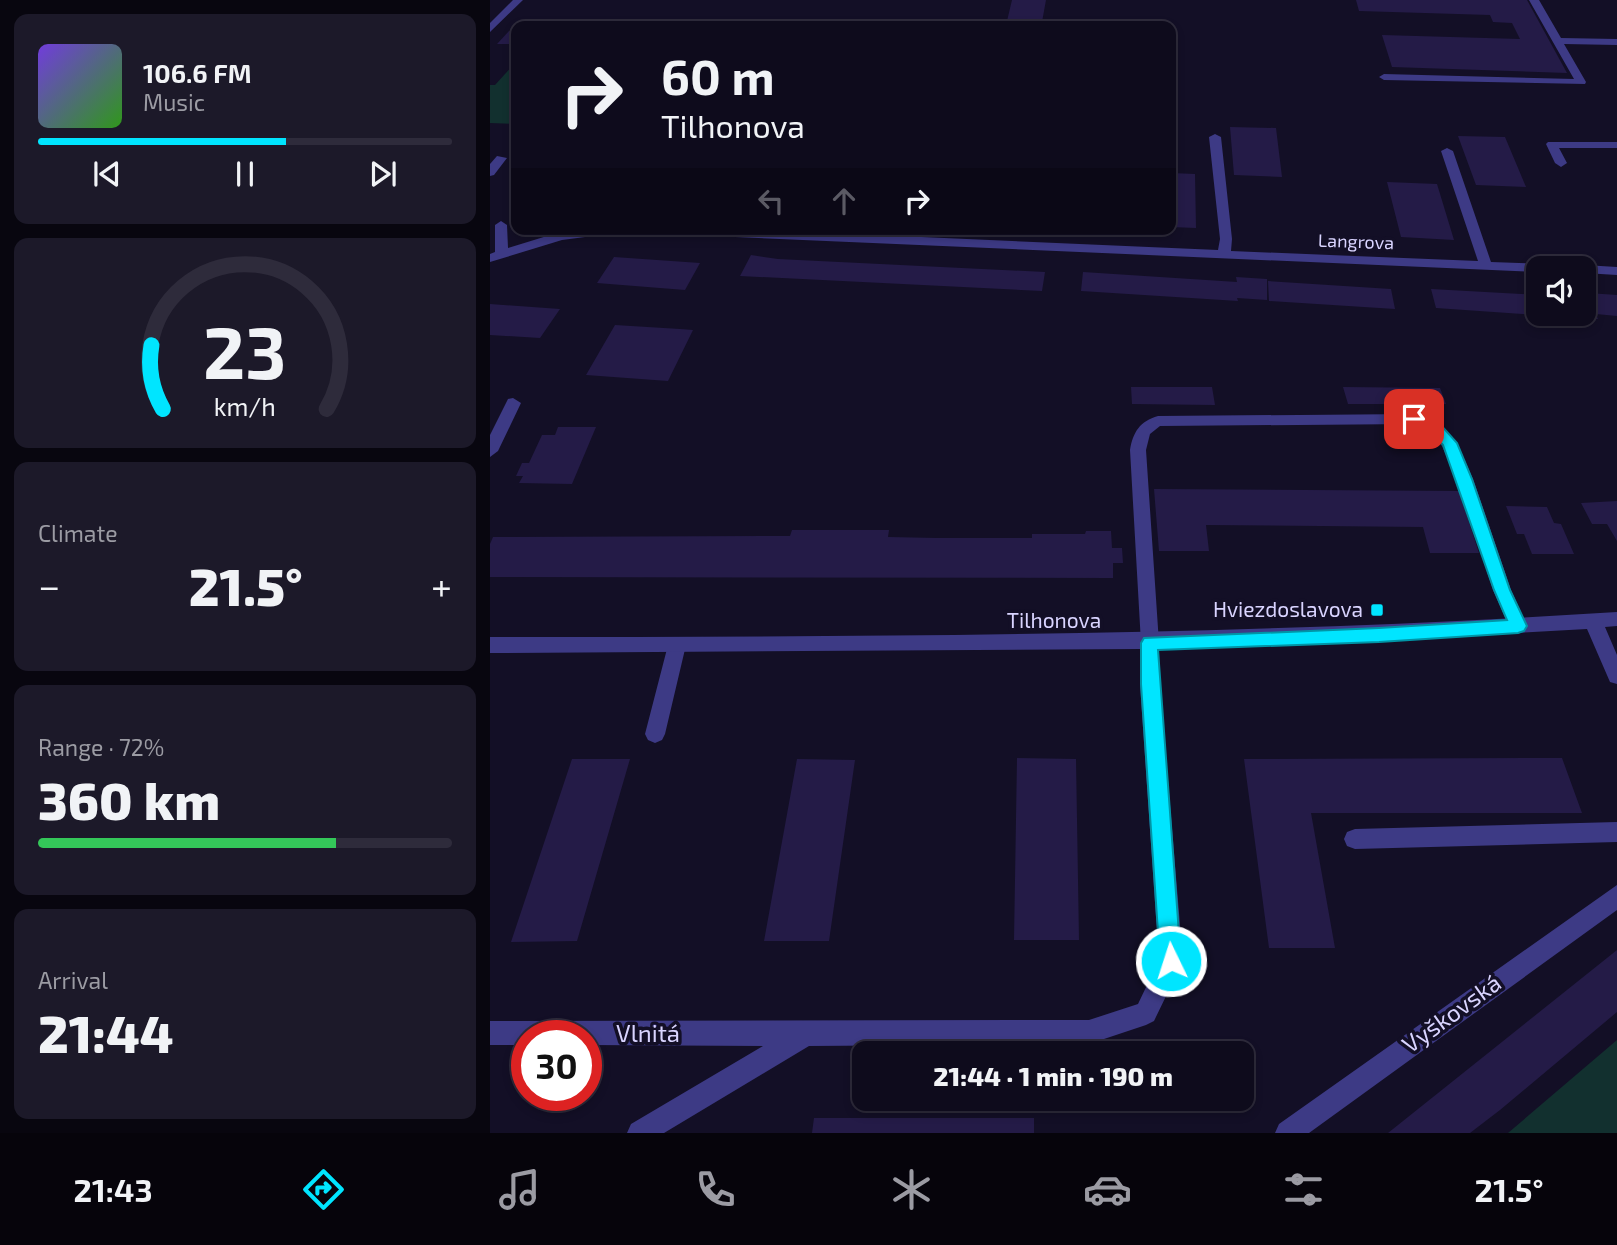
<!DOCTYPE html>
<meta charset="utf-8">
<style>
:root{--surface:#0e0b1c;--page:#1c1929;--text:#f1f3f6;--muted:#9b9ba3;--line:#2e2b3b;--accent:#00e5ff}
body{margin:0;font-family:"Exo 2",sans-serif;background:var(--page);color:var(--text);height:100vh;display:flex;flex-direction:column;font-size:26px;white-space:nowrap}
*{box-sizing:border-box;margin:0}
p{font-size:23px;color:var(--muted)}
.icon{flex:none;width:38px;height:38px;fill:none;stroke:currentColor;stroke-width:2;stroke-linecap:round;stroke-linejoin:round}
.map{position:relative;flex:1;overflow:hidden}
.details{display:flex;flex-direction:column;gap:14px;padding:14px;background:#08060f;width:490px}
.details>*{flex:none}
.hud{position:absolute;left:21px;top:21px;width:665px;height:214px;border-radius:14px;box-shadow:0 4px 10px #0003,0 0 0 2px var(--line);background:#0e0b1c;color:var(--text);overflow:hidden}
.fabs{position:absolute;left:1036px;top:256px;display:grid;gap:14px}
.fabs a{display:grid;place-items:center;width:70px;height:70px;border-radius:14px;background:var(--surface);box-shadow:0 4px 10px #0003,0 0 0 2px var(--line);font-size:35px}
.speed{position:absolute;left:21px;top:1020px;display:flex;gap:14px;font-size:35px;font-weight:700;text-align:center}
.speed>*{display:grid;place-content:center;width:91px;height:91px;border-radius:50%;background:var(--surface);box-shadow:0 4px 10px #0003,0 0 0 2px var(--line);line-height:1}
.speed .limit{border:10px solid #d22;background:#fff;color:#111}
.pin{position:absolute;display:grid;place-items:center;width:60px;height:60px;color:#fff;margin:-30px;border-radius:14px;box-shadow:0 4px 10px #0006}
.me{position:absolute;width:77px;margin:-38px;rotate:356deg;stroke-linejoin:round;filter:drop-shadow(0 0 5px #0008)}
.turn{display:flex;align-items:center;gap:24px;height:147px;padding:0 35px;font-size:32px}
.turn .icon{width:91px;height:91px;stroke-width:2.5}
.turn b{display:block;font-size:49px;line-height:60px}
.lanes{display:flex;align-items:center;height:66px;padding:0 35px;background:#0003;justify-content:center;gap:35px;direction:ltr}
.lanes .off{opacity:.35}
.big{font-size:52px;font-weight:800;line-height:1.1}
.details .widget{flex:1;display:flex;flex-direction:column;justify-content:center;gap:10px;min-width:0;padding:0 24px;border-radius:14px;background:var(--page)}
.details .dial{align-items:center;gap:0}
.dial svg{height:182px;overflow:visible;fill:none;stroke:var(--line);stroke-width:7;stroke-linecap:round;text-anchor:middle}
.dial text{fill:var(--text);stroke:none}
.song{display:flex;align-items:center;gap:21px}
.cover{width:84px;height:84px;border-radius:10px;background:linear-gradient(135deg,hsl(260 70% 55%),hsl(110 70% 35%))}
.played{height:7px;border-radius:4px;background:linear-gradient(90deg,var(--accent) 60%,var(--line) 60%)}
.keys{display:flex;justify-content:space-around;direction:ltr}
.heat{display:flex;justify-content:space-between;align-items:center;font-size:38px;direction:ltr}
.charge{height:10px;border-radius:5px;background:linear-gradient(90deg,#34c759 72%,var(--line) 0)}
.trip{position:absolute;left:362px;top:1041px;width:402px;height:70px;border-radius:14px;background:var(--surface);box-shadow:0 4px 10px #0003,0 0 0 2px var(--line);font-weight:800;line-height:70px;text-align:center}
.tab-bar{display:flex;height:112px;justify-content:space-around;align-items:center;background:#06040b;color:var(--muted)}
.tab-bar .icon{width:49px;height:49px}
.tab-bar .on{color:var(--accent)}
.tab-bar b{font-size:32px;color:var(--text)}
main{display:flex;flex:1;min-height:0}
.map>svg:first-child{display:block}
</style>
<main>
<section class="details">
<div class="widget">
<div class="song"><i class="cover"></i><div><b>106.6 FM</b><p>Music</p></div></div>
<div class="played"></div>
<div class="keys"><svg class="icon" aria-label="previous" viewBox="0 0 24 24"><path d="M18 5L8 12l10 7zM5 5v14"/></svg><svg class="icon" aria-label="pause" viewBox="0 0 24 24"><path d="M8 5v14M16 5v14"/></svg><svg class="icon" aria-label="next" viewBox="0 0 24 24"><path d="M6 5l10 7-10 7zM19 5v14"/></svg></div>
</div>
<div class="widget dial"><svg viewBox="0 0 100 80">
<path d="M14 69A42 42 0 1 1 86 69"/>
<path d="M14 69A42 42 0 0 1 9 41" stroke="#00e5ff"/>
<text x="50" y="56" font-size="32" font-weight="700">23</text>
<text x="50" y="72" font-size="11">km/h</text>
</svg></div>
<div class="widget"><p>Climate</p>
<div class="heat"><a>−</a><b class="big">21.5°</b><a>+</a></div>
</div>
<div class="widget"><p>Range · 72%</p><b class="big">360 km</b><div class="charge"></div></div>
<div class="widget"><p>Arrival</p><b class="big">21:44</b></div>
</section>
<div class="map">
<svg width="1127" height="1133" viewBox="0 0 1127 1133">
<rect width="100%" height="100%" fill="#130f26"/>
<!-- green -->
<path fill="#12302f" d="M26 62V124L0 123V85H5Z
M1127 1040V1133H1018Z"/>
<!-- building -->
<path fill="#241b47" d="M522 0H556L552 22 517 21Z
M866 0H1037L1077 73 902 67 892 35 1030 39 1022 23 1003 22 1000 15 869 11Z
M19 31H26V44H7Z
M740 127 786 128 792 177 744 175Z
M968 136 1015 137 1036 187 986 185Z
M681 173 705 174 706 228 681 227Z
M897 182 947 184 964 240 911 237Z
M261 255 288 259 555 272 552 291 250 276Z
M124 257 210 263 195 290 107 283Z
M593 272 747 282 746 277 777 279V300L747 298 748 301 591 291Z
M778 281 901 289 905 309 779 301Z
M941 289 1048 295V315L946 308Z
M1098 293 1127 295V316L1106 314 1108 319 1058 315 1094 313V298H1099Z
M0 304 70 309 50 338 0 335Z
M125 325 190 329 203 330 178 381 96 375Z
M641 387H722L725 405 642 404Z
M853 387 950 388 956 404H858Z
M68 427H106L82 484 29 483 33 476H26L32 463H39L52 435H65Z
M664 489 969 491 989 553H940L933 527 716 525 719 551H669Z
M1127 501V541L1117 524H1102L1091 503Z
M1016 506 1057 507 1064 523 1071 524 1084 554H1042L1034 534H1027Z
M302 530H399L398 537 447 538H542V534H595L596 531H621L622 548H632L633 563H623V578L0 577V544L3 537 300 536Z
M527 758 586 759 589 940H524Z
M1072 758 1092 813H821L845 948H779L754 759Z
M82 759H140L87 941 21 942Z
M307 759 365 760 339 941H274Z
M1127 950V1012L1010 1110 980 1133H898Z
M324 1118H544V1133H322Z"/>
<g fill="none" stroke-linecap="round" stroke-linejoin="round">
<!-- service -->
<path fill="#3d3a85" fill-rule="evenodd" d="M1039 0H1049L1071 38 1127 39V45L1074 44 1096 82 1095 84 894 80 889 77 894 74 1084 79Z
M1058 142H1127V148H1069L1077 163 1071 167 1065 163 1056 144Z
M23 398 31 403 8 451 0 457V435L18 399Z
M924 414 950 423 967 443 983 479 1021 590 1037 626 1034 631 1028 634 1022 631 1019 626 1003 590 967 479 952 446 940 431 923 424 670 426 660 434 656 450 669 643 667 648 660 651 653 648 651 643 640 450C643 432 650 421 668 416Z
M187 637 194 639 196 645 175 734 172 740 165 743 158 740 155 734 178 645 180 639Z
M1127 822V842L865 849 857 846 854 839 857 832 865 829Z"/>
<!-- minor -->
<path fill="#3d3a85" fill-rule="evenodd" d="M23 0H33L0 32V23Z
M725 134 731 137 742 239 741 251 988 261 951 151 957 148 963 151 1001 262 1054 264 1060 268H1048V272L154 233 148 229H248L728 250 730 239 719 137Z
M7 156 17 158 4 175 0 176V164Z
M11 221 17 225 18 248 70 232 132 229 126 233 72 240 0 262V254L5 252V225Z
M1094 265 1127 267V275L1094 273V268H1088Z
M1127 612V626L1115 627 1127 655V684L1120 682 1097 629 846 643 669 648 670 684 693 961 664 1021 656 1025 599 1044 319 1046 174 1133H137L141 1124 273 1046 96 1045V1036H37V1045H0V1021L599 1020 648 1004 669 960 650 684 651 649 0 653V637C376 637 752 636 1127 612Z
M1127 885V910L819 1133H785L789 1124Z"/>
</g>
<!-- route -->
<path fill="#00e5ff" stroke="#0095a6" stroke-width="2" d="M924 414 950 424 967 443 982 479 1020 590 1037 626 1034 631 1028 633 889 642 668 650 691 961 688 968 681 971 673 968 670 961 651 684V643L654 638 889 628 1017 620 1004 590 953 445 940 431 919 423V416Z"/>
<!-- markers -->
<rect fill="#00e5ff" stroke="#130f26" stroke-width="2.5" x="880" y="603" width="14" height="14" rx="3.5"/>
<g text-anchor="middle" stroke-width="7" stroke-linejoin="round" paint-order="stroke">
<!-- far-street labels -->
<g font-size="18" fill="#d9d4ff" stroke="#130f26">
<text transform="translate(866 242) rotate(2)" y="6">Langrova</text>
</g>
<!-- poi labels -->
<g font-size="21" fill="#d9d4ff" stroke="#130f26" text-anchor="end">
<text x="873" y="617">Hviezdoslavova</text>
</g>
<!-- street labels -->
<g font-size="21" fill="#d9d4ff" stroke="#130f26">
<text x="564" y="628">Tilhonova</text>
</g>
<!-- near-street labels -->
<g font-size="24" fill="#d9d4ff" stroke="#130f26">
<text transform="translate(962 1014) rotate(-36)" y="8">Vyškovská</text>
<text x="158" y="1042">Vlnitá</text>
</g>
</g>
</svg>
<div class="fabs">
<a><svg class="icon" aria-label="sound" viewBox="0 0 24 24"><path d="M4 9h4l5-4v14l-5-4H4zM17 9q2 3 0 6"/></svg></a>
</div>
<div class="speed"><div class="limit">30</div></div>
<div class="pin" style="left:924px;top:419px;background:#d93025"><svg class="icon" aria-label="arrive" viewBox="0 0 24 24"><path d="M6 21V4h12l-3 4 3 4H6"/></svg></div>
<svg class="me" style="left:681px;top:961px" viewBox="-20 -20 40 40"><circle r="17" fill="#00e5ff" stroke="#fff" stroke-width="3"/><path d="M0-11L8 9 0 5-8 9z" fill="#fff"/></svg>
<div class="trip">21:44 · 1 min · 190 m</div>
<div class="hud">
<div class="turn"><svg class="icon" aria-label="right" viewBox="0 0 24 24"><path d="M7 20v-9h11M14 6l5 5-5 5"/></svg><div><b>60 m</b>Tilhonova</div></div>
<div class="lanes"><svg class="icon off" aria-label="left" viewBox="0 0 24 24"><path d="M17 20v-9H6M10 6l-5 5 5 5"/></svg><svg class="icon off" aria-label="ahead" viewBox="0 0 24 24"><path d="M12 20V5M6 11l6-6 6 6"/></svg><svg class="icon" aria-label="right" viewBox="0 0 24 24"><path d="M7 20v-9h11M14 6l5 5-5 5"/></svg></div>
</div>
</div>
</main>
<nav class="tab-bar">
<b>21:43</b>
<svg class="icon on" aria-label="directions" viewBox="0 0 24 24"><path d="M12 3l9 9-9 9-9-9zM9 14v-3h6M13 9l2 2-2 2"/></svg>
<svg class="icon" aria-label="music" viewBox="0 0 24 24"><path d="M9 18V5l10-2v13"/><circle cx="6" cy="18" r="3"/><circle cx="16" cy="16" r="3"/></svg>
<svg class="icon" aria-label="phone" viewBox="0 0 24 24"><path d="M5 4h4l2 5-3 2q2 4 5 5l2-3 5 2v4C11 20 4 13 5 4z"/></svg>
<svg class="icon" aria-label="climate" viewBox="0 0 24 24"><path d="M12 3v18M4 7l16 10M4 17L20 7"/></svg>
<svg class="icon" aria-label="car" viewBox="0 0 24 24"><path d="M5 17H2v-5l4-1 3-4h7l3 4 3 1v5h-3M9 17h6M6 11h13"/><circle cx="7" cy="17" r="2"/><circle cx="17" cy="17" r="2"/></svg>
<svg class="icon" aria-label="filters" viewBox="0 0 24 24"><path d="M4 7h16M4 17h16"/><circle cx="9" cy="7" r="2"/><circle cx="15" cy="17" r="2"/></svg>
<b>21.5°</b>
</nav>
